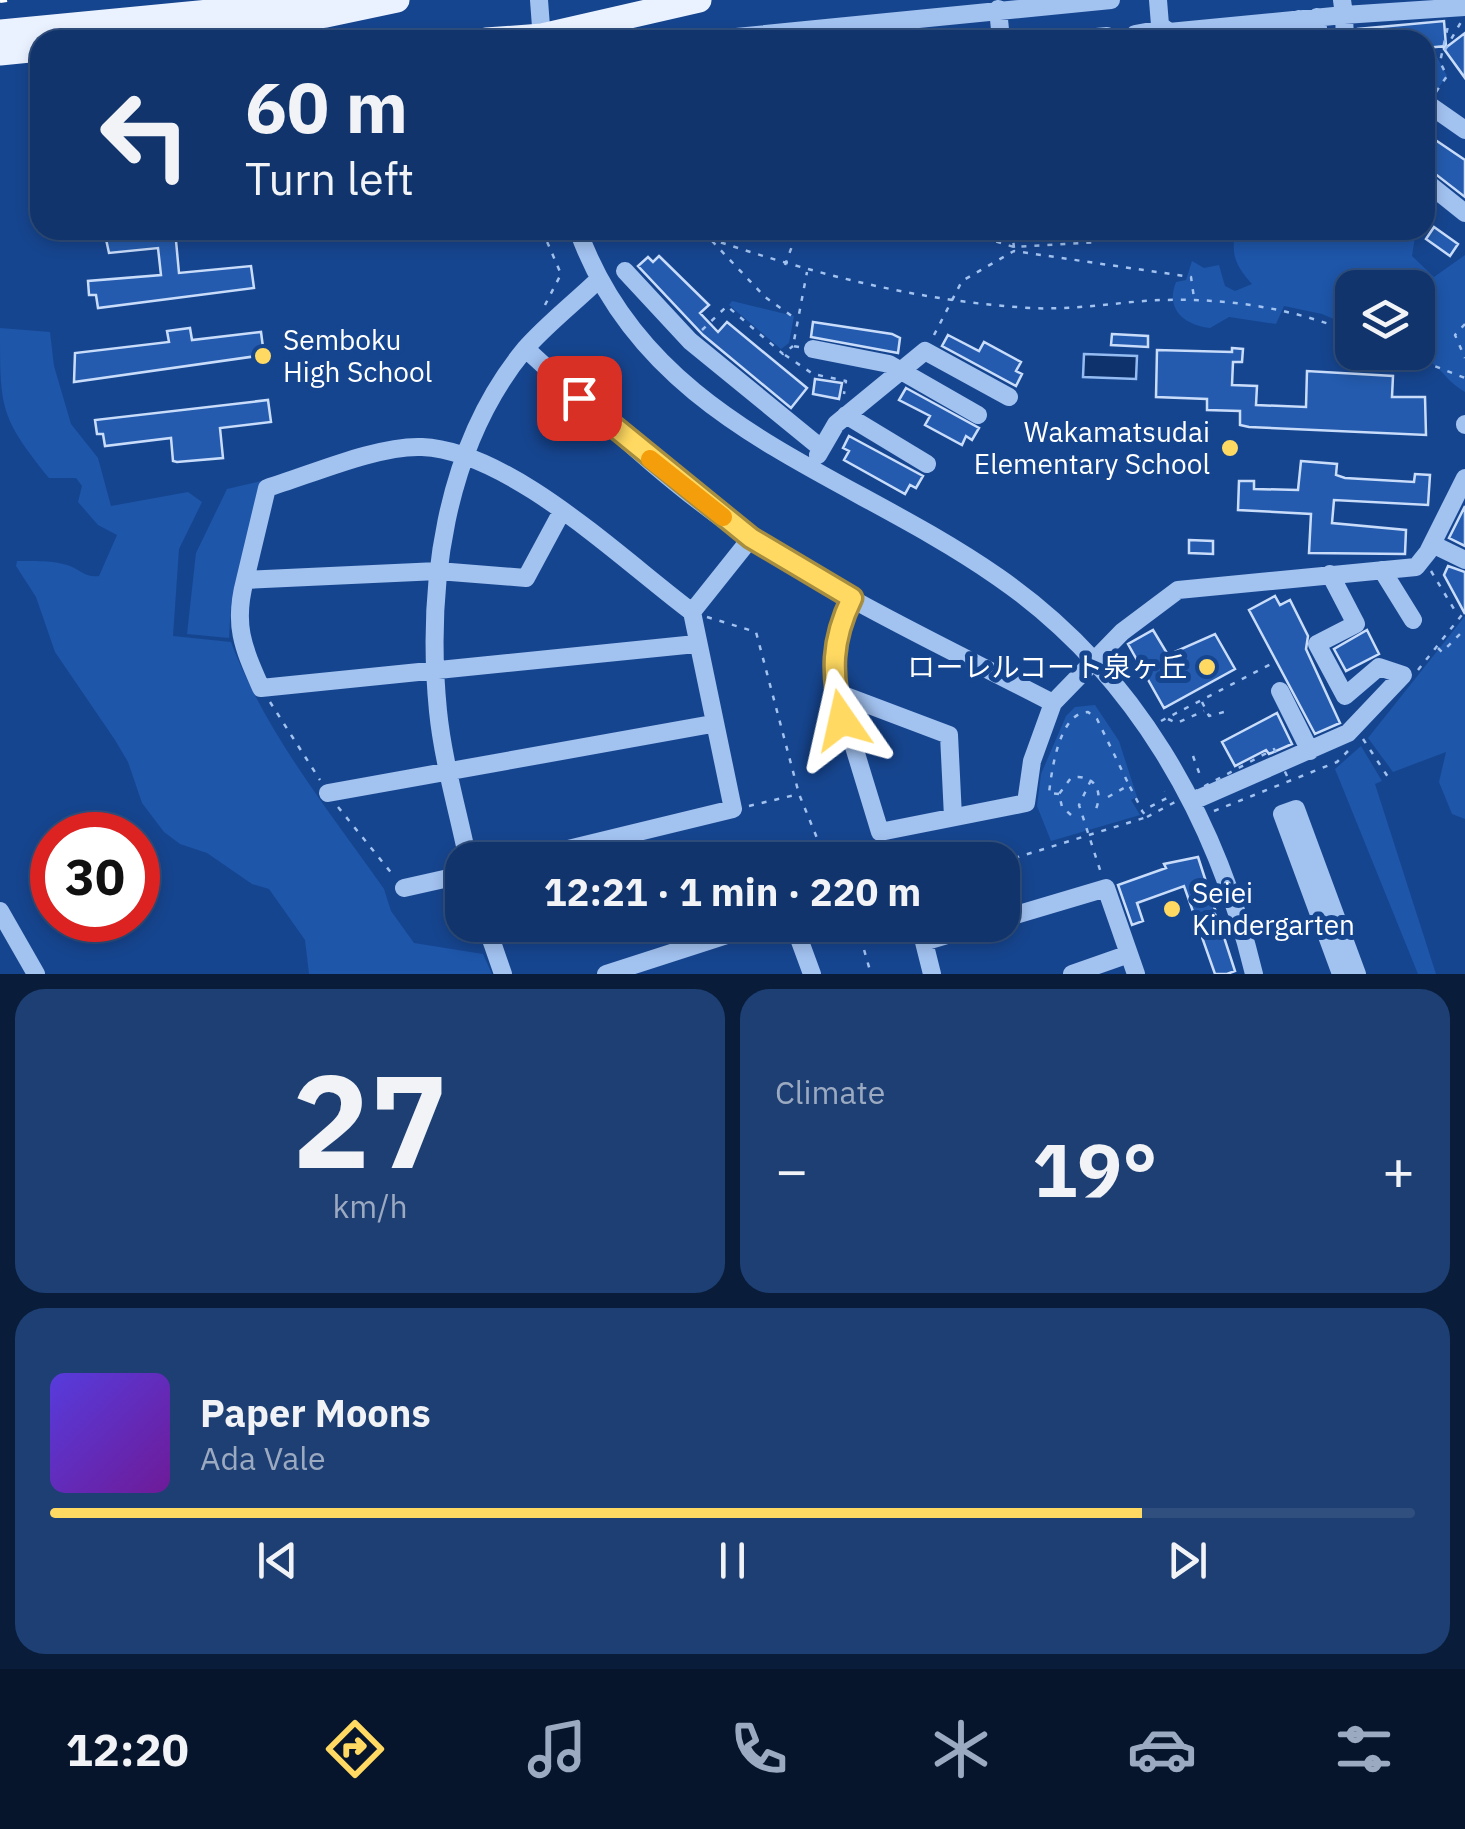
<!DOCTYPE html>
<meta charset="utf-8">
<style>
:root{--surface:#10346b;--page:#1e3f73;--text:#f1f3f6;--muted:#9caac1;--line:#304f7e;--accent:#ffd961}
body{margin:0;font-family:"IBM Plex Sans","Noto Sans JP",sans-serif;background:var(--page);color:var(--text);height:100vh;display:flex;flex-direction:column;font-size:38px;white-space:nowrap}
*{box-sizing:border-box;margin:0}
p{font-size:32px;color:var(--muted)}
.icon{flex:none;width:55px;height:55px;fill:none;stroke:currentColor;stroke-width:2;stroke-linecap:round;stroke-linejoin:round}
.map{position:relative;height:974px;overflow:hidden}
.drawer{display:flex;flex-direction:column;gap:15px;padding:15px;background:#091d3b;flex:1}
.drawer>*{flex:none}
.top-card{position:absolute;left:30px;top:30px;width:1405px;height:210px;border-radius:30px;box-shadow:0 5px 15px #0003,0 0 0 2px var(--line);background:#10346b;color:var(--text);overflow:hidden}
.tools{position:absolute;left:1335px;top:270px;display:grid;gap:20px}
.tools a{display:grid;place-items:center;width:100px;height:100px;border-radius:20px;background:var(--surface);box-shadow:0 5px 15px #0003,0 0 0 2px var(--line);font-size:50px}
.speed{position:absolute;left:30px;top:812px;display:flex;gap:20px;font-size:50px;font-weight:700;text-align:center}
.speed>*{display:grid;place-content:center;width:130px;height:130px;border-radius:50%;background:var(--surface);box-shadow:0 5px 15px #0003,0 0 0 2px var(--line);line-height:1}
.speed .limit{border:15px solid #d22;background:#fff;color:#111}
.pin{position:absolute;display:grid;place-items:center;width:85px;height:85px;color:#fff;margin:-42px;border-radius:20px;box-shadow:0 5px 15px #0006}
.me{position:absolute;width:110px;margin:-55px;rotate:349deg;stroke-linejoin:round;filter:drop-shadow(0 0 8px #0008)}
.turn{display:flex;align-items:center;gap:35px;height:210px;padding:0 50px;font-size:45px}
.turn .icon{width:130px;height:130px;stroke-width:2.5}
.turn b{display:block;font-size:70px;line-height:85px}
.big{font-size:75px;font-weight:800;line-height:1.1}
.drawer .card{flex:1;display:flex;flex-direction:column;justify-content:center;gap:15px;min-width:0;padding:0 35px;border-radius:30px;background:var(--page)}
.drawer .dial{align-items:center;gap:0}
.dial b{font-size:130px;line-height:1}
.song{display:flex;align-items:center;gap:30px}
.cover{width:120px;height:120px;border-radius:15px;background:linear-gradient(135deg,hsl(250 70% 55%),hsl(280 70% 35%))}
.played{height:10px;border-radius:5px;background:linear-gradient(90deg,var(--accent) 80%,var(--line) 80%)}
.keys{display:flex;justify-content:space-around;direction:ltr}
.heat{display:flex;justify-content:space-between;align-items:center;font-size:55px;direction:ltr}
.drawer .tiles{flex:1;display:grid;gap:15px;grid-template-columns:1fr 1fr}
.card:last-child{grid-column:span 2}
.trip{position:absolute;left:445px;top:842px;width:575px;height:100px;border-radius:30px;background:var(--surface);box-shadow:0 5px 15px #0003,0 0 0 2px var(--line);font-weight:800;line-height:100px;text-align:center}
.tabs{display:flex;height:160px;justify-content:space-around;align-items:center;background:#06152b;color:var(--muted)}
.tabs .icon{width:70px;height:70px}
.tabs .active{color:var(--accent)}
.tabs b{font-size:45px;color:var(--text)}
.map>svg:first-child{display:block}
</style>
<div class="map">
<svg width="1465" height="974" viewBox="0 0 1465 974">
<rect width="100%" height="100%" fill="#16458f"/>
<!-- green -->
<path fill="#1e56a9" d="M1436 55 1447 76 1432 97 1425 94V56Z
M1236 230H1416L1412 256 1434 277 1465 255V392C1440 377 1445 366 1413 353L1418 352V288H1352V327L1322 314 1284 306 1276 324 1229 317 1210 328C1184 325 1165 309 1176 282L1186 280 1192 261 1204 268 1219 265 1225 286 1235 291 1252 284C1236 266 1230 255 1236 230Z
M732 301 794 316 789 343 781 349 729 305Z
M0 328 50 332 54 366 71 424 98 458 111 506 188 492 202 502 179 549 173 636 231 642C266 734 328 809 384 889L391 911 414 943 483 954 492 974H309L305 940 269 889 252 884 207 853 180 844 164 832 142 803 128 762 115 740 55 652 36 597 16 566 17 561C33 561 52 560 67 565 80 569 85 578 99 576L117 535 98 525 78 502 82 486 76 478H49C0 417 0 409 0 328Z
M261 481 231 603 229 638 187 634 196 553 227 489Z
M1465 616V819L1452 814 1439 782 1446 752 1393 772 1368 738Z
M1095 705 1119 741 1137 797 1131 800 1140 815 1051 841 1037 806 1041 774 1066 716 1075 707Z
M1361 746 1382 781 1375 784 1436 974H1418L1335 769Z"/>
<!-- water -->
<path fill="#0e326c" stroke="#94bcf3" stroke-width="2.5" d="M1084 354 1137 356 1136 379 1083 377Z"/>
<!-- building -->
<path fill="#245bae" stroke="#c9ddfb" stroke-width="2.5" d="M1444 21 1446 46 1425 48V40H1358V29Z
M1465 33V78L1444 49Z
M1425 133 1465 160V197L1425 166Z
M1434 227 1458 244 1450 256 1426 239Z
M104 230H175L179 273 251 266 254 288 98 308 96 295H89L88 281 161 275 158 248 109 253Z
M659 256 709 305 700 313 718 332 727 322 807 388 791 408 703 335 638 266 648 257 653 262Z
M813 322 892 334 900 338 898 353 811 337Z
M190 328 192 340 261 332 264 355 74 382 75 353 169 342 167 331Z
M1112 334 1148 336V347L1111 345Z
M948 335 979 351 984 342 1021 362 1016 371 1022 374 1016 386 942 346Z
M1232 348 1243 349 1242 362H1233L1232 385 1257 386 1256 405 1306 407 1307 371 1393 376 1392 397H1425L1426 435 1249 427 1240 425V411L1207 410V399L1156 397 1157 350 1232 352Z
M815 379 842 383 839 399 813 394Z
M906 388 979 428 972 440 966 436 962 445 925 425 930 416 899 400Z
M268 400 271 422 220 428 223 458 177 462 173 461 171 438 105 446 103 434H97L95 420Z
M849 436 923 476 916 488 910 485 905 494 844 460 849 451 843 448Z
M1301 461 1337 464 1336 475 1345 478 1414 482 1415 474 1430 475 1428 505 1334 500 1332 523 1406 530 1405 554 1309 553 1311 514 1238 510 1239 481H1254V489L1298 490Z
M1465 506V546L1449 538Z
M1189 540 1213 541V554L1189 553Z
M1448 566 1465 572V614L1444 575Z
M1275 596 1280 605 1290 600 1308 636 1306 649 1340 723 1315 734 1249 610Z
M1153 630 1168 655 1215 634 1235 669 1164 708 1128 644Z
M1367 630 1379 654 1346 671 1334 649Z
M1277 713 1292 744 1269 754 1266 750 1235 766 1222 742Z
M1198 857 1235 971 1227 974H1215L1184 886 1137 903 1143 921 1132 925 1118 885 1166 868 1164 864Z"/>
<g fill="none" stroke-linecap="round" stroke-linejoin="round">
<!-- path -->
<path stroke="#a2c2f0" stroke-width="2.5" stroke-dasharray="5 8" stroke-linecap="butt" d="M1388 28 1389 37
M623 39 690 32
M1445 50 1461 22
M1436 92 1447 76 1440 62 1448 26
M542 230 561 274 545 305
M684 230C797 269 910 301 1031 308 1070 310 1106 304 1144 301 1213 296 1289 306 1352 333
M959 230 1014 247 1099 242
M1012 230 1014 248
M1227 230V236
M712 241 765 297 796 319
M785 265 798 230
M1465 324 1455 335 1465 358
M702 330 727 306 783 354 793 346
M934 335 962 281 1014 251 1191 277 1194 298
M799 347 793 346 807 272
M1399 352 1465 378
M785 355 813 374 846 381 844 394
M1431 571 1457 614
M707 617 756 632 799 794 826 860
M1438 648 1442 652 1465 629
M1418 670 1465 611
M270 702 320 780
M1202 702 1209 716 1224 712
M1168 719 1177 723 1204 711
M1161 721 1275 662
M1363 739 1390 780
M1193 756 1201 778
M1091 780 1079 805 1101 873
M1059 794 1049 793C1052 769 1059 713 1088 712L1097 719 1129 785
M1108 797 1129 785 1142 810
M749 806 799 794
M338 807 393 875
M1214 811 1337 762 1348 751
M1071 815 1062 807 1059 794 1071 778C1092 773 1104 789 1096 809
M1002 862 1147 817 1142 811 1167 798 1165 791
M857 925 871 974"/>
<!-- minor -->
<path stroke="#a2c2f0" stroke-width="18" d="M539 0 542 40
M1158 0 1160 25 1169 32 1344 15 1342 0
M998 9 1001 40
M1317 17 1319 40
M1299 19 1301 40
M1135 34 1162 29
M705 40 1111 0
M1064 40 1107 36
M1345 40 1344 15 1465 7
M1425 102 1465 130
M1425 181 1465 213
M578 230C647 424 845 470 998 577 1134 671 1216 816 1254 974
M625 271 690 341 821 448
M526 349C598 415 671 486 753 540 848 602 953 651 1053 703
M813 349 889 364 978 415
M846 415 927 464
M1465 424V425
M818 455 836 424 925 351 1009 397
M561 513 526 578 438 571 245 580C233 625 243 647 261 688L696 644
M1432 544 1465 560
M1382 570 1413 620
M245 580 267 488C310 475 378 445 422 447 510 451 620 558 692 612
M852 598 833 649 832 675 880 832 1026 803 1032 761 1053 703 1122 632 1178 590 1416 567 1428 552 1465 478
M1280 691 1310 751
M835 692 949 735 953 817
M328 793 712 724
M1193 801 1348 733 1403 675 1379 667 1345 696 1317 644 1356 624 1330 574
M468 860C458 811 443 761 438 711 426 588 444 447 525 349 546 325 574 303 597 281
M523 860 733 809 692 612 751 538
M404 888 462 875
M0 911 36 974
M1002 919 1106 888 1136 974
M486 925 503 974
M794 925 812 974
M606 974 758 925
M932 974 924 942 981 925
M1072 974 1129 954
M1341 974 1282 814 1296 809 1357 974"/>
<!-- major -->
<path stroke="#ebf2ff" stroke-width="25" d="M0 32 334 0
M130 40 326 15 397 0
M486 40 542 36 699 0
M0 53 40 49"/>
<!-- rail -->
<path stroke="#fff" stroke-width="4" stroke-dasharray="18 8" stroke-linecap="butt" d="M0 1 7 0"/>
<!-- path-bridge -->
<path stroke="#a2c2f0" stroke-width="2.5" stroke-dasharray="5 8" stroke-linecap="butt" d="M1147 817 1274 749 1290 782"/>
</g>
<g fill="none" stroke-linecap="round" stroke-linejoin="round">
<defs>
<path id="route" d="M579 398 751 538 852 598C831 641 831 673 842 720"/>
</defs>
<!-- route casing -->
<use href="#route" stroke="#a68d3f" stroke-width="25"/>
<!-- route -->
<use href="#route" stroke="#ffd961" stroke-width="18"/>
<!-- slow -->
<path stroke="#f59e0b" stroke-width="18" d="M650 459 723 517"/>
</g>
<!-- markers -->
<g fill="#ffd961" stroke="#16458f" stroke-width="4">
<circle cx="263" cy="356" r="10"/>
<circle cx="1230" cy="448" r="10"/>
<circle cx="1207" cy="667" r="10"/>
<circle cx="1172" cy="909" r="10"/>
</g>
<g text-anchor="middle" stroke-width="10" stroke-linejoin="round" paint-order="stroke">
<!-- poi labels -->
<g font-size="28" fill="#fff" stroke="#16458f" text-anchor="start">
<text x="283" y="350">Semboku<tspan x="283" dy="32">High School</tspan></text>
<text x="1210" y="442" text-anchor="end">Wakamatsudai<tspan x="1210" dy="32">Elementary School</tspan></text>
<text x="1187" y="677" text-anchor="end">ローレルコート泉ヶ丘</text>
<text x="1192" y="903">Seiei<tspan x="1192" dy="32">Kindergarten</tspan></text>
</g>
</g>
</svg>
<div class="tools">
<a><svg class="icon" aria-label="layers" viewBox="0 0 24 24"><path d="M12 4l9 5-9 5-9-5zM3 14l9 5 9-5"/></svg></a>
</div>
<div class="speed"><div class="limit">30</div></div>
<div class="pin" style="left:579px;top:398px;background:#d93025"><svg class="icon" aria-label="arrive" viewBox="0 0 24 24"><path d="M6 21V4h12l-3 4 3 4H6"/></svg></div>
<svg class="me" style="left:842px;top:720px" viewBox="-20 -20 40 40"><path d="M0-17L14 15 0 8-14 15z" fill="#ffd961" stroke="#fff" stroke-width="4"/></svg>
<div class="trip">12:21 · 1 min · 220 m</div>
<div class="top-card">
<div class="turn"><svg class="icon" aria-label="left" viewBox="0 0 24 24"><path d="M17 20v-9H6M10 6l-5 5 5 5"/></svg><div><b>60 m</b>Turn left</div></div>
</div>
</div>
<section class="drawer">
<div class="tiles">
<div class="card dial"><b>27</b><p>km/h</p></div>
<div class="card"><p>Climate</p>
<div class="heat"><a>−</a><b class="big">19°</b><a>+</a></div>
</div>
<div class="card">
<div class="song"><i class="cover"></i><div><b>Paper Moons</b><p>Ada Vale</p></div></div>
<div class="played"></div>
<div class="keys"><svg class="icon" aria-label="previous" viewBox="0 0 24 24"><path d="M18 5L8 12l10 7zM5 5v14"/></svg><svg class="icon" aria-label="pause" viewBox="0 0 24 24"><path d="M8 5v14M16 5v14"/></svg><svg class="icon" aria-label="next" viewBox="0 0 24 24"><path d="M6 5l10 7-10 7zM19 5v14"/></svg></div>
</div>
</div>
</section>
<nav class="tabs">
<b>12:20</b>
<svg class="icon active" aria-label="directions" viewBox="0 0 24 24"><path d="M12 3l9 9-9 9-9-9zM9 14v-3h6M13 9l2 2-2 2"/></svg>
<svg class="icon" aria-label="music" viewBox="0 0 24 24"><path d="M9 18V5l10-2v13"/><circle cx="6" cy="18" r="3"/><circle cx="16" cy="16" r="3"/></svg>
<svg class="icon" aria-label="phone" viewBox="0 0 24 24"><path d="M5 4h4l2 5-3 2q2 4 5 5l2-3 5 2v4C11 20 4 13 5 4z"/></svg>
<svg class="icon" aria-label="climate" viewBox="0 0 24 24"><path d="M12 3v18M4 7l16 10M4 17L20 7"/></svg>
<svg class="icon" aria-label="car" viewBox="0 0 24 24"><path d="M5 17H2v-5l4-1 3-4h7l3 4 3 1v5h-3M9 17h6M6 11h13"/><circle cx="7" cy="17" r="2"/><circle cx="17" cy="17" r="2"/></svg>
<svg class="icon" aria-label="filters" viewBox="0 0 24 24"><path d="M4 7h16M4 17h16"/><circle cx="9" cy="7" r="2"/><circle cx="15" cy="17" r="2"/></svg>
</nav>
